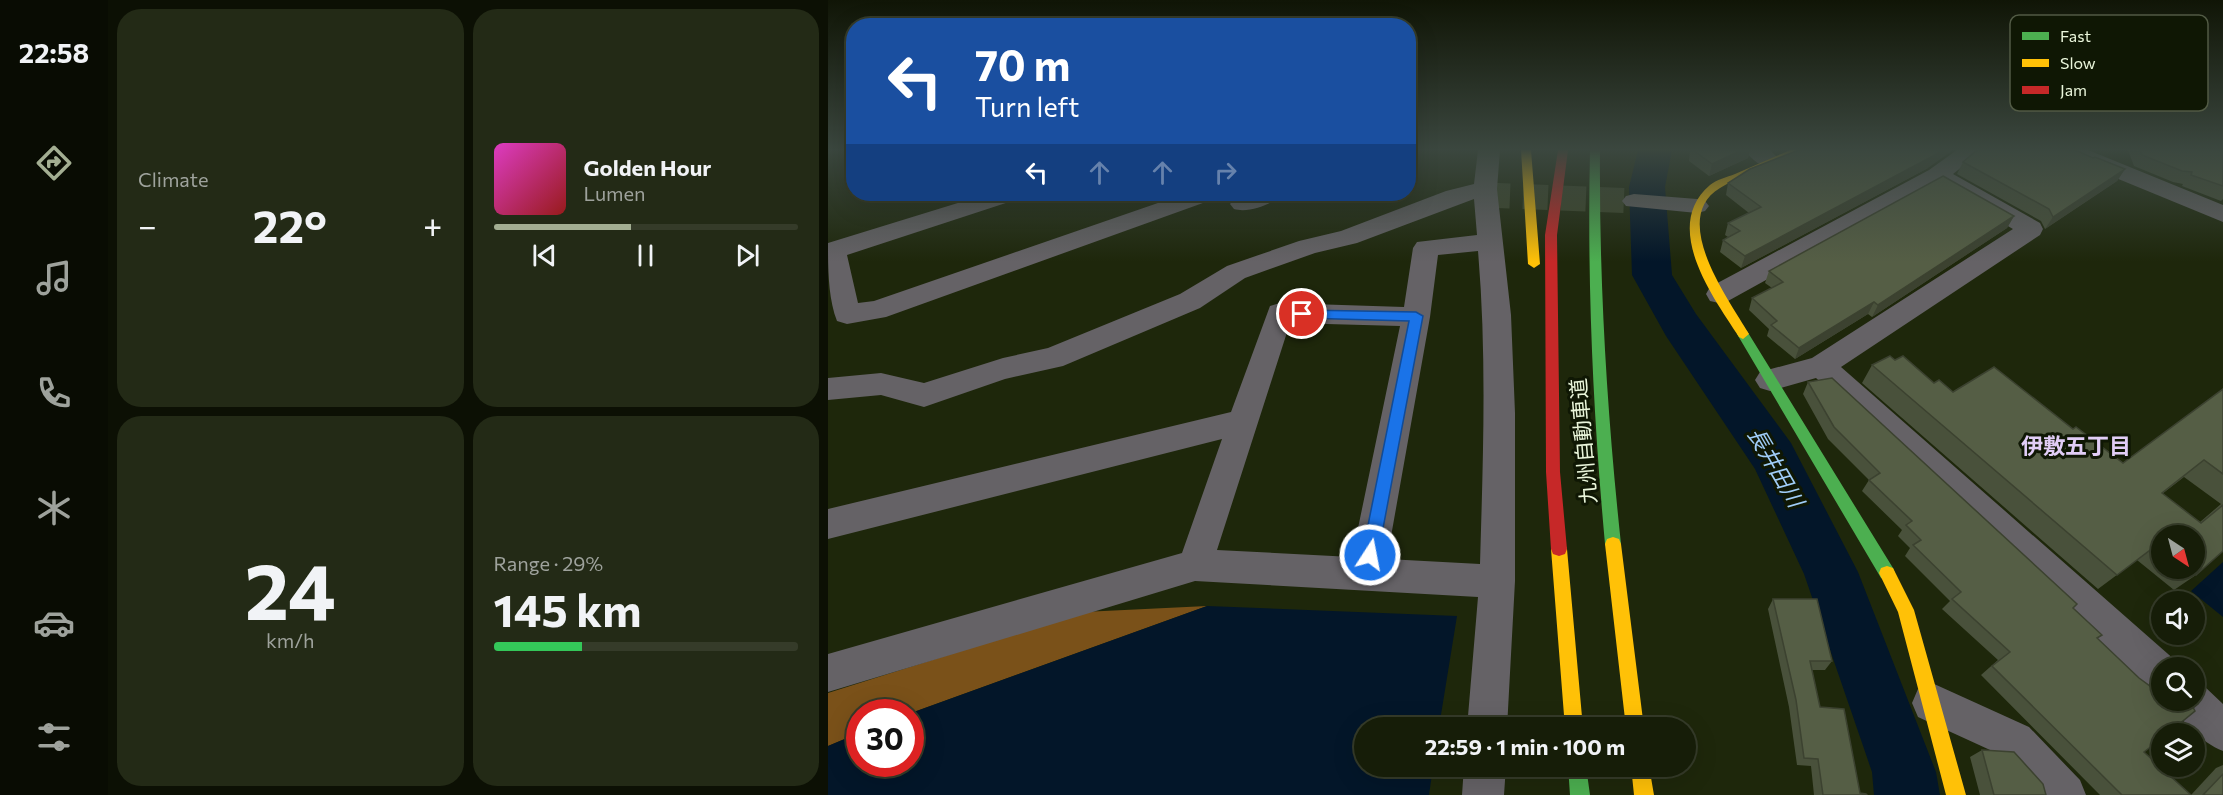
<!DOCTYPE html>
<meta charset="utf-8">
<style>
:root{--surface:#161d08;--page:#232a16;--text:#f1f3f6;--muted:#9ea29c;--line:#353b29;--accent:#a3ae92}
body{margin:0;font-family:Commissioner,"Noto Sans JP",sans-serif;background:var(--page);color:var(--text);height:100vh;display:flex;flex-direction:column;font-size:22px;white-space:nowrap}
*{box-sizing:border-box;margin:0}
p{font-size:20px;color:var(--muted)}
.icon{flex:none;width:33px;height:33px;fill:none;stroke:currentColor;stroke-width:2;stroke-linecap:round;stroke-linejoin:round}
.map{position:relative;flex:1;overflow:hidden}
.side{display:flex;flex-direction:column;gap:9px;padding:9px;background:#0c1004;width:720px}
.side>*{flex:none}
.guide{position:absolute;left:18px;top:18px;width:570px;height:183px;border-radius:24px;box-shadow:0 6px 24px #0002,0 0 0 2px var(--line);background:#1a4fa0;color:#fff;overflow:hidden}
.needle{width:39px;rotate:144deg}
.fabs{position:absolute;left:1323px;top:525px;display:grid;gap:12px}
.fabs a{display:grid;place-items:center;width:54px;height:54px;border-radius:50%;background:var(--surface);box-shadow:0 6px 24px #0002,0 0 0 2px var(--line);font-size:30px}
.speed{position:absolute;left:18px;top:699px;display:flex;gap:12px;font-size:30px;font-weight:700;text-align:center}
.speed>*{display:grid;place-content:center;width:78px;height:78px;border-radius:50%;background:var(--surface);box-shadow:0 6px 24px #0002,0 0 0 2px var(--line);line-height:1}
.speed .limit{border:9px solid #d22;background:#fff;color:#111}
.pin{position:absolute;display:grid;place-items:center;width:51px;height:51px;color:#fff;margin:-26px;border:3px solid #fff;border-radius:50%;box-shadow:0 2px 6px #0007}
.me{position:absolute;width:66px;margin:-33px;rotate:11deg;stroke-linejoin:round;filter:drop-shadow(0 0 4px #0008)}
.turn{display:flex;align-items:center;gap:21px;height:126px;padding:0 30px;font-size:27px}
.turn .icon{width:78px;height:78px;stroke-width:2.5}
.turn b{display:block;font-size:42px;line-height:51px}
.lanes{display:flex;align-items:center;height:57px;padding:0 30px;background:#0003;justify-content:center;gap:30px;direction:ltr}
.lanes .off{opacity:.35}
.big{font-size:45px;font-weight:700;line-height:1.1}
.side .tile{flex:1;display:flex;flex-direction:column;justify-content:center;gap:9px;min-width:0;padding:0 21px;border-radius:24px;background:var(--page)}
.side .dial{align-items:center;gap:0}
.dial b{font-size:78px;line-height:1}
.song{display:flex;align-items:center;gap:18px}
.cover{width:72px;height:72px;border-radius:9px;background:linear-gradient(135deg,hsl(310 70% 55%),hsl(0 70% 35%))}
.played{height:6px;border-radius:3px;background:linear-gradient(90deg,var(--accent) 45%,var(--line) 45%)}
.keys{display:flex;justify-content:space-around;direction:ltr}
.heat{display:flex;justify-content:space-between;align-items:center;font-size:33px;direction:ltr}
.charge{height:9px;border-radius:4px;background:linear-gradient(90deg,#34c759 29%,var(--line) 0)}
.side .tiles{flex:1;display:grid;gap:9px;grid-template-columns:repeat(2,1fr)}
.trip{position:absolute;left:526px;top:717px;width:342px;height:60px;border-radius:30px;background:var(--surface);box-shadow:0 6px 24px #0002,0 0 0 2px var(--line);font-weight:700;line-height:60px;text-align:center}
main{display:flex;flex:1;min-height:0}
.tab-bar{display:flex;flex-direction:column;width:108px;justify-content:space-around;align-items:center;background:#090c03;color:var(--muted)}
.tab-bar .icon{width:42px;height:42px}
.tab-bar .active{color:var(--accent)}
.tab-bar b{font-size:27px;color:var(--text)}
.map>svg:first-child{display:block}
</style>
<main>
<nav class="tab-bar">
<b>22:58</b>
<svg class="icon active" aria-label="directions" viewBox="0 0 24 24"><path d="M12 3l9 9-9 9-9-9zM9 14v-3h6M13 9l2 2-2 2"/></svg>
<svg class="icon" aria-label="music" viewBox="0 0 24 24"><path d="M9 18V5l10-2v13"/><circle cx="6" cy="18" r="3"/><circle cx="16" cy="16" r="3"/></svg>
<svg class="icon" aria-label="phone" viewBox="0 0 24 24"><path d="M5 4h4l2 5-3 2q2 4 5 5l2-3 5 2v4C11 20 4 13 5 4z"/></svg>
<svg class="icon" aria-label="climate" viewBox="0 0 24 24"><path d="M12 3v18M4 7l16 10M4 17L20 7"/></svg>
<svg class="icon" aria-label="car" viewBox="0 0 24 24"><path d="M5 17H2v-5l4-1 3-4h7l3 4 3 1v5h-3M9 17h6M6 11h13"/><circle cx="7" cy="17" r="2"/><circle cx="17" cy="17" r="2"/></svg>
<svg class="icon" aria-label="filters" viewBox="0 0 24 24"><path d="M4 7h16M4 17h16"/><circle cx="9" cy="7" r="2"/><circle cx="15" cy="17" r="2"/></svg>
</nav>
<section class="side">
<div class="tiles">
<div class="tile"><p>Climate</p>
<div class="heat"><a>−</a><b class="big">22°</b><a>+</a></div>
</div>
<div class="tile">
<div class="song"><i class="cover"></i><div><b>Golden Hour</b><p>Lumen</p></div></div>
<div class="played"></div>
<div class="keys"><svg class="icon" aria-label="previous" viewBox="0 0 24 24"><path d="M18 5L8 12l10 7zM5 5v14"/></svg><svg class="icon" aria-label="pause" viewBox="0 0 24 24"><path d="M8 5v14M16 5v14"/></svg><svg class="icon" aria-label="next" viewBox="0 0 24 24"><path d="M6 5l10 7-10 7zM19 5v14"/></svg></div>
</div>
<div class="tile dial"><b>24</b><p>km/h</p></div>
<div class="tile"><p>Range · 29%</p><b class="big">145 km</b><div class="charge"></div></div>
</div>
</section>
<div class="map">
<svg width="1395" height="795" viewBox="0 0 1395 795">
<rect width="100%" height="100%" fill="#1e270b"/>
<!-- forest -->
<path fill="#7a5119" d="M379 606 83 713 32 712 31 733 0 746V693L255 612Z"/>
<!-- water -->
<path fill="#031629" d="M1395 562V617L1363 591Z
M379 606 629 616 611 727 537 728V766L605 767 601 795H0V746L31 733 32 764H82L83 713Z"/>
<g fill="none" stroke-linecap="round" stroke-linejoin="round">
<!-- river -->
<path fill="#031629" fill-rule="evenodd" d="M810 150H844L837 187 844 275 868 314 963 443 1030 572 1108 772 1112 795H1046L1044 772 976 574 927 469 838 336 804 275 801 187Z"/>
<!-- street-tunnel -->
<path stroke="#3d462a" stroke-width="25" stroke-dasharray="25 13" stroke-linecap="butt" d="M657 195 806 201"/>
<!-- street -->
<path fill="#656266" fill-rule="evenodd" d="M650 150H672L669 189 683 315 687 413V581L679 728H639L650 597 367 581 0 692V654L354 553 394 439 0 539V509L403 412 442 306 452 303 576 307 585 248 589 242 649 235 646 199 529 243 487 253 417 278 372 308 235 366 177 379 96 407 53 395 0 400V378L53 373 96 383 175 358 220 348 352 294 399 266 471 241 513 231 618 191 646 184ZM650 251C659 356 655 459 652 564L559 559 602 317 610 255ZM462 323 572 326 524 557 389 550Z
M917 150H942L954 162 951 167C937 170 925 162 917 150Z
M1129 150H1155L1125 174 1212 223 1215 229 1212 235 1013 367 1348 661 1350 668H1334V694L1320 689 988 378 942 391 932 388 927 380 932 372 984 358 1185 229 1109 185 900 301 891 303 882 301 878 294 882 287 1101 170Z
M1229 150H1260L1395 205V222L1232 155Z
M159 194H194L190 199 19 255 30 303 46 301 356 194H390L386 199 58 317 19 324 9 321C0 298 0 268 0 243Z
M419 194H452C444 206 419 213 406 209L402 204 406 199Z
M806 194 869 199 877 201 881 206 877 211 869 213 798 206 794 201 798 196Z
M1366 682 1376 686 1395 704V751C1373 742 1352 722 1342 700H1366Z
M1104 683 1201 727 1252 780 1258 795H1208L1173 755 1090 717 1084 703 1090 689Z
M636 766H678L676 795H634Z"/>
<!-- fast -->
<path fill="#4caf50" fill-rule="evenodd" d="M762 150H772C771 282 779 413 793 544L791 549 785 551 779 549 777 544C765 413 759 282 762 150Z
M915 329 919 331 1065 568 1067 573 1065 578 1059 580 1053 578 909 334Z
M740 766H758L762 795H742Z"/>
<!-- slow -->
<path fill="#ffc107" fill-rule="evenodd" d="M693 150H703L712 264 706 268 700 264Z
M962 150H976C955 167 916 173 892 188 840 219 902 301 921 334L915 339 911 337C885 297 833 227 882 185 888 180 899 177 907 174 925 166 944 158 962 150Z
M785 537 791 539 793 544 816 728H798L777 544 779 539Z
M731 542 737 544 739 549 755 728H737L723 549 725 544Z
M1059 566 1065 568 1086 610 1138 795H1118L1070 612 1051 573 1053 568Z
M803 766H821L826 795H806Z"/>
<!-- jam -->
<path fill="#c62828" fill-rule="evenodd" d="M730 150H740L729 235 732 472 739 549 737 554 731 556 725 554 723 549 718 472 717 235Z"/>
</g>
<!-- wall -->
<path fill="#49513b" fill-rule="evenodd" d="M862 150H922L920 158 881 176 861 161Z
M1300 150H1395V199L1393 201 1354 186 1355 184 1345 182 1306 166Z
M1265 158 1297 169 1289 181 1217 229 1213 221 1129 174 1135 162Z
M1100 168 913 268 892 252 895 240 900 237 897 235 900 223 921 213 898 195 900 183Z
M1186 216 1179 228 1044 317 1040 314 967 359 939 336 941 329 921 310 924 298 944 288 937 283 941 271Z
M1067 360 1106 383 1125 392 1245 429 1295 463 1395 389V551L1368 575 1346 590 1309 560 1270 589 1034 383 1044 365ZM1356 477 1393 504 1372 522 1334 494ZM1334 536 1366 568H1334Z
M980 382 1245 608 1269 638 1311 678 1321 685 1331 679 1316 752 1363 795H1272L1153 675 1170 660 1114 609 1122 601 1077 556 1082 548 1070 536 1074 530 1034 491 1041 480 1000 439 975 394Z
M945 599 1004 661 997 670H984L992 707 1032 793 1039 795H986L983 766 969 765 961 707 940 609Z
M1154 750 1218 795H1152L1142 757Z
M1395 765V795H1363L1388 768Z"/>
<!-- shaded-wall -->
<path fill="#3c4230" d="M914 150H922L920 158 881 176 884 164Z
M1114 150H1125L1100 168 913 268 917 256Z
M1297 169 1289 181 1217 229 1225 217Z
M1186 216 1179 228 1044 317 1050 305Z
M1046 302 1040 314 967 359 971 348Z"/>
<!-- building -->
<path fill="#555e45" stroke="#3c4230" stroke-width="1.5" d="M865 150H914L884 164Z
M971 150H1114L1105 156 917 256 895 240 912 231 900 223 933 207 900 183 922 169Z
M1149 150H1247L1265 158 1267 157 1297 169 1225 217 1221 209 1135 162Z
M1312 150H1395V186L1363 175 1364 172 1354 171 1314 155Z
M1115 176 1186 216 1050 305 1046 302 971 348 943 325 949 321 924 298 955 282 941 271Z
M1062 356 1067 360 1075 356 1106 383 1111 380 1125 392 1166 367 1245 429 1248 427 1295 463 1395 389V474L1376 460 1334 493 1373 523 1395 505V551L1368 575 1360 568H1366V536H1334V548L1329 545 1289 575 1044 365Z
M1004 378 1249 604 1245 608 1274 635 1269 638 1311 678 1322 686 1331 679 1334 680V700H1361L1367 711 1339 734H1334V738L1316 752 1363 795H1294L1164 666 1182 652 1124 599 1133 592 1085 545 1093 540 1078 525 1084 521 1041 480 1052 473 1006 427 980 382Z
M945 599H989L1004 661H982L992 707 1016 709 1032 793 1038 794 1039 795H995L990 759 976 758 968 700Z
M1154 750 1186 752 1215 784 1218 795H1166Z
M1395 774V795H1375Z"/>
<!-- sky -->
<linearGradient id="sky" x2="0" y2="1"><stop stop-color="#101506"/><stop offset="0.57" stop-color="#3b473f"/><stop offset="1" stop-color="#3b473f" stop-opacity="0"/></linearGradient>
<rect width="1395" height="262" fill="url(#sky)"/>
<!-- route -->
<path fill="#1a73e8" stroke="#114b97" stroke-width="1.5" d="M474 310 588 312 595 316 550 555 547 560 542 562 536 560 534 555 581 321 474 318 468 314Z"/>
<g text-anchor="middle" stroke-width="6" stroke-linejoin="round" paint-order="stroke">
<!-- street labels -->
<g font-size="21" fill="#eaf6db" stroke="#0f1704">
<text transform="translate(756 441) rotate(-95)" y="7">九州自動車道</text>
</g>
<!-- neighbourhood labels -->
<g font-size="22" font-weight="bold" fill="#e1cdf6" stroke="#0f1704">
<text x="1248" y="454">伊敷五丁目</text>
</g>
<!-- water labels -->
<g font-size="22" font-style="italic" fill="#a0cdf8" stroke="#0f1704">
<text transform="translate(948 467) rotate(60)" y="8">長井田川</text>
</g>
</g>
<!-- legend -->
<rect x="1182" y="15" width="198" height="96" rx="9" fill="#0f1704" stroke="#515a44" stroke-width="1.5"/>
<rect x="1194" y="32" width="27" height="8" fill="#4caf50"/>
<rect x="1194" y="59" width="27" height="8" fill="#ffc107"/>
<rect x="1194" y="86" width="27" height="8" fill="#c62828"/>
<g font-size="16" fill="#eaf6db">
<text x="1232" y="42">Fast</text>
<text x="1232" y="69">Slow</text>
<text x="1232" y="96">Jam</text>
</g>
</svg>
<div class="fabs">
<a><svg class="needle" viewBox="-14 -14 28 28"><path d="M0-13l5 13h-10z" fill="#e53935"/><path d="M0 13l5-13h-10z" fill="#9ea29c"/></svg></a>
<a><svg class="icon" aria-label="sound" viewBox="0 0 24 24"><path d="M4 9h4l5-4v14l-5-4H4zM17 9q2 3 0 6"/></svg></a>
<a><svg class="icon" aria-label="search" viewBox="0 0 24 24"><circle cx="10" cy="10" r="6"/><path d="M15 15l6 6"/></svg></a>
<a><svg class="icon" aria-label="layers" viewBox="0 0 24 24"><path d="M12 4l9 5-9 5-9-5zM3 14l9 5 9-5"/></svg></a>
</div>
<div class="speed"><div class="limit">30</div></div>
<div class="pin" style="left:474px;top:314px;background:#d93025"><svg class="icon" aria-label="arrive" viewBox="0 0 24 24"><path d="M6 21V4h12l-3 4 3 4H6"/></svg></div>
<svg class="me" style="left:542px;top:555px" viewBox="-20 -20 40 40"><circle r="17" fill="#1a73e8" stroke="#fff" stroke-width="3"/><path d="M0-11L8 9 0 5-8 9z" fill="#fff"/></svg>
<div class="trip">22:59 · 1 min · 100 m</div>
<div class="guide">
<div class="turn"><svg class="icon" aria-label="left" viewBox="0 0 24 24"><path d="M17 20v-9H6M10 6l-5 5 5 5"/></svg><div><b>70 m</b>Turn left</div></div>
<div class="lanes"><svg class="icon" aria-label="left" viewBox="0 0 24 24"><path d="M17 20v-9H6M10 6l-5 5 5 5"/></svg><svg class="icon off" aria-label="ahead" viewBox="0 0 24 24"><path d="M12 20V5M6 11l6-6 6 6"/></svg><svg class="icon off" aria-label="ahead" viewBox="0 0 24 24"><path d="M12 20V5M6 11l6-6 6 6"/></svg><svg class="icon off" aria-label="right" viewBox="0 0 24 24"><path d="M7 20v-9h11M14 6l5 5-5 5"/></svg></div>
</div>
</div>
</main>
